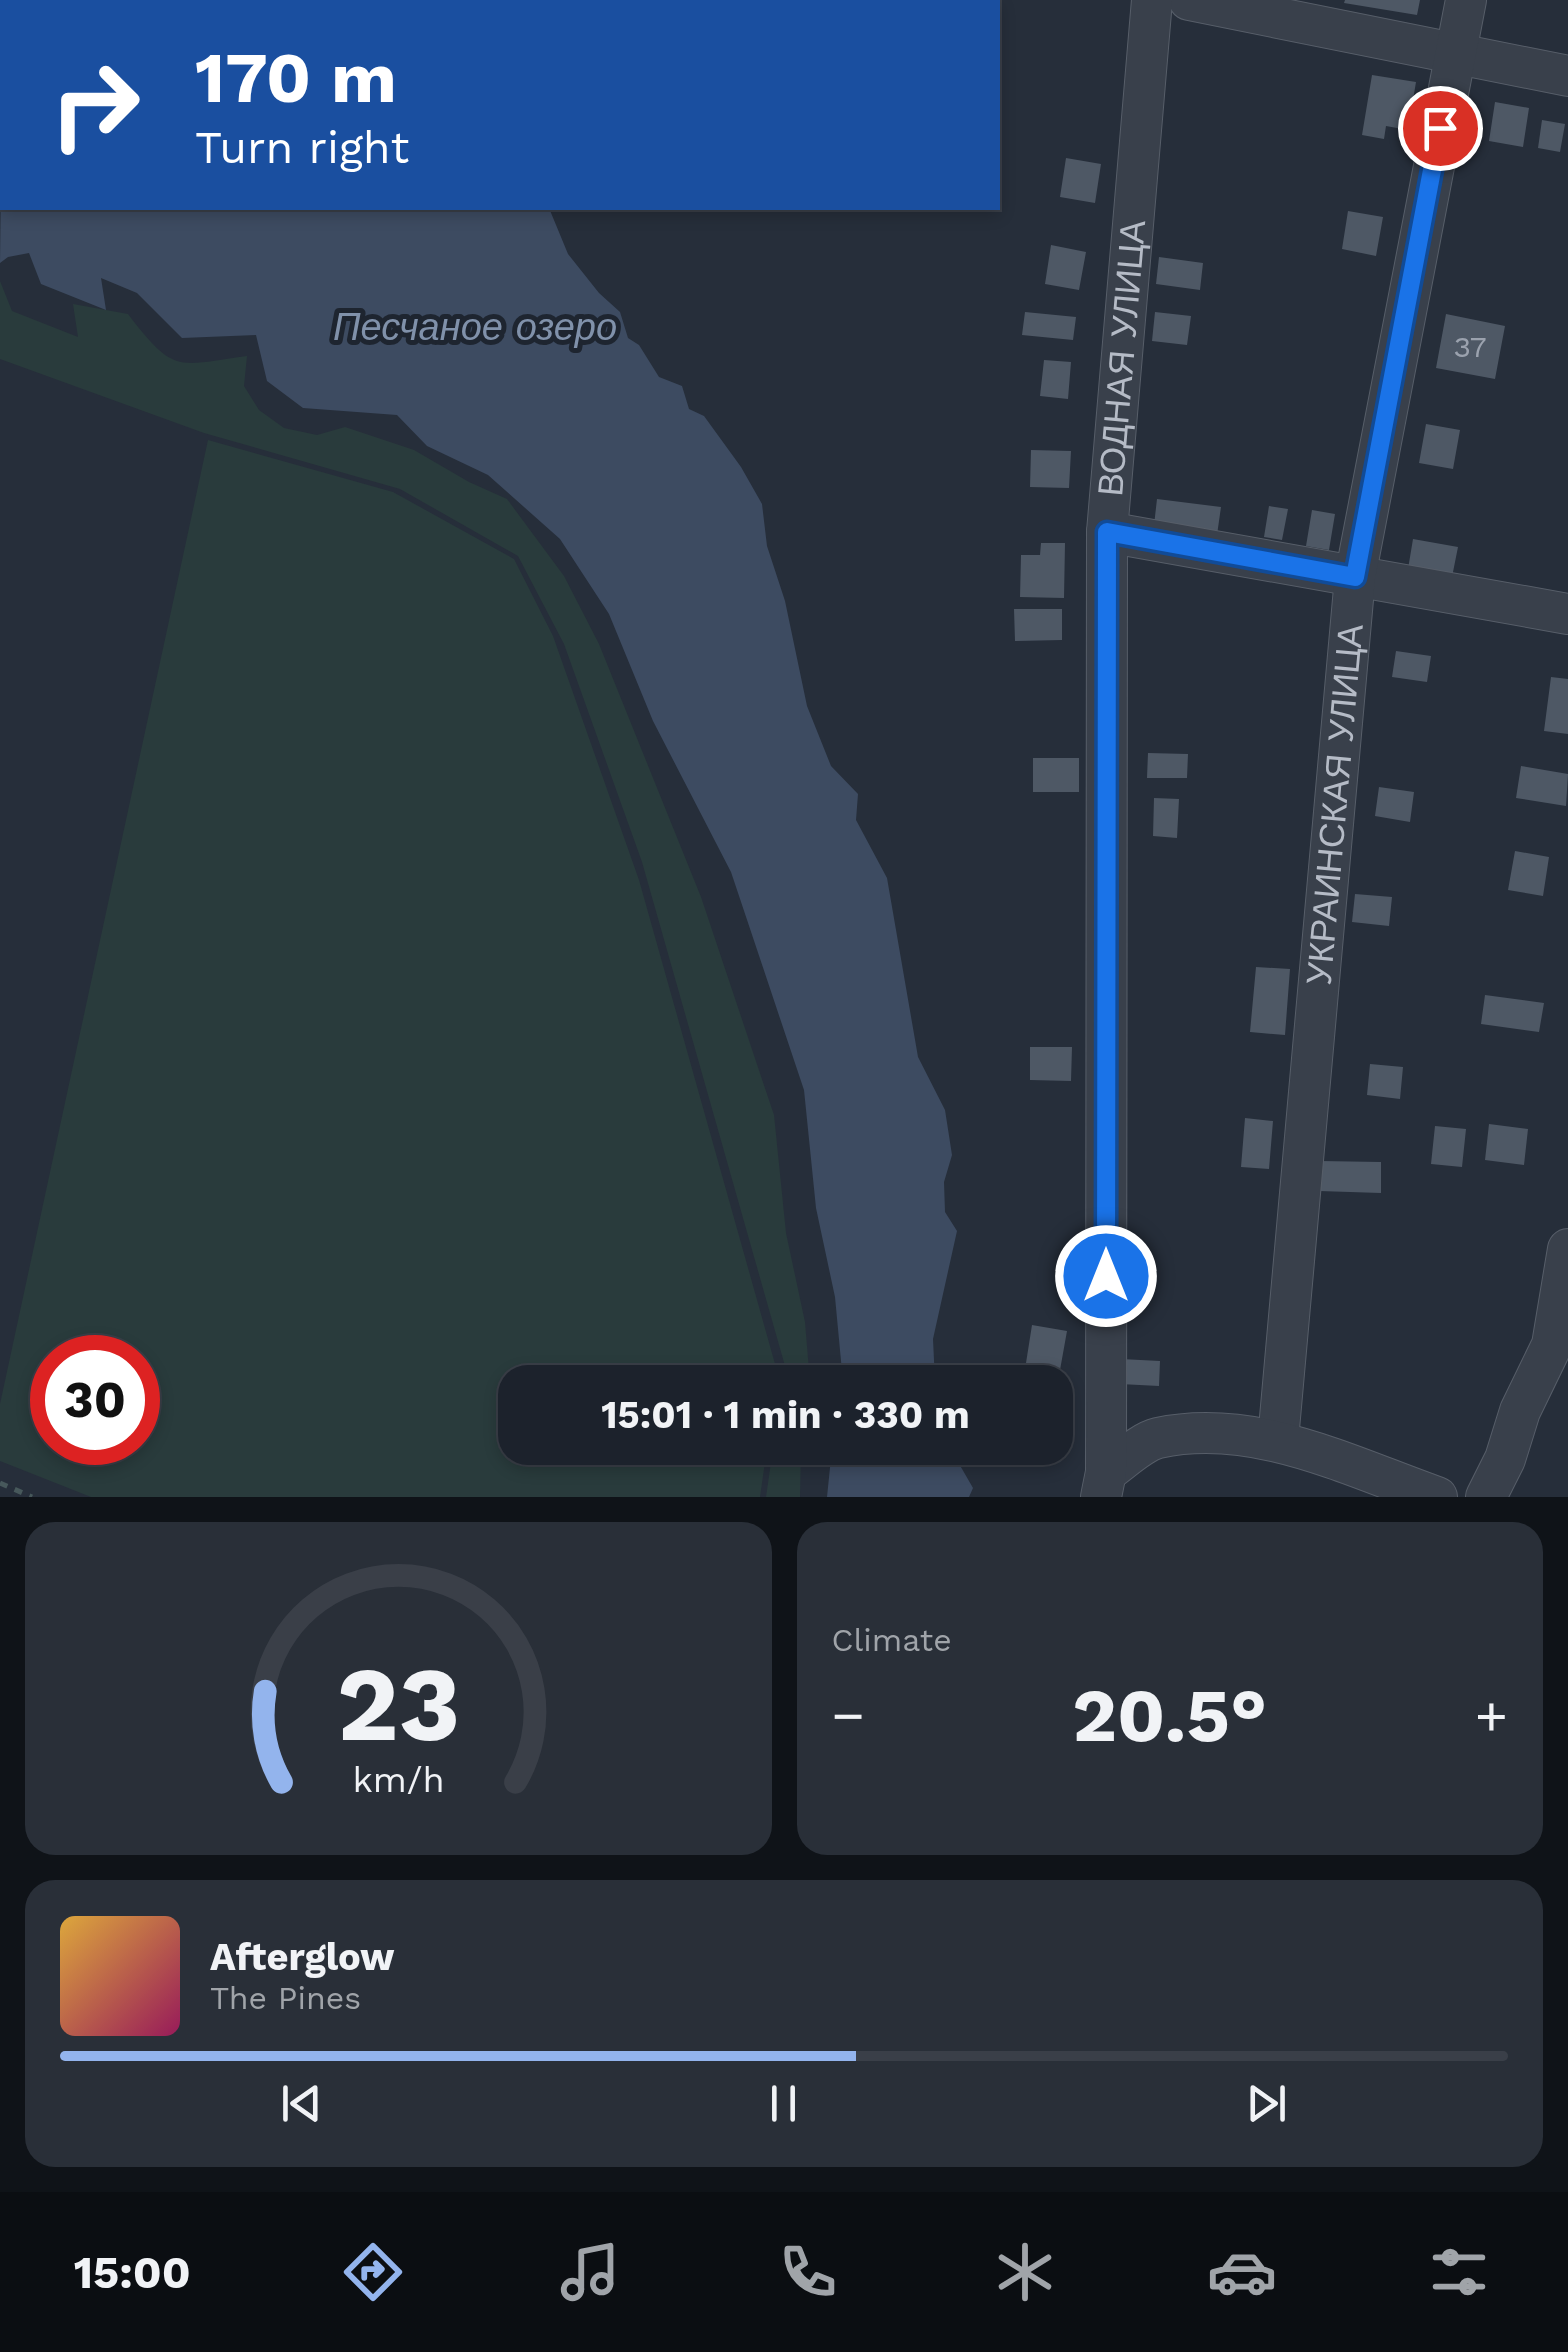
<!DOCTYPE html>
<meta charset="utf-8">
<style>
:root{--surface:#1c222c;--page:#292f38;--text:#f1f3f6;--muted:#a0a4a9;--line:#3a3f48;--accent:#93b4ed}
body{margin:0;font-family:"Work Sans",sans-serif;background:var(--page);color:var(--text);height:100vh;display:flex;flex-direction:column;font-size:38px;white-space:nowrap}
*{box-sizing:border-box;margin:0}
p{font-size:32px;color:var(--muted)}
.icon{flex:none;width:55px;height:55px;fill:none;stroke:currentColor;stroke-width:2;stroke-linecap:round;stroke-linejoin:round}
.map{position:relative;height:1497px;overflow:hidden}
.details{display:flex;flex-direction:column;gap:25px;padding:25px;background:#0f1318;flex:1}
.details>*{flex:none}
.top-card{position:absolute;left:0px;top:0px;width:1000px;height:210px;box-shadow:0 5px 15px #0003,0 0 0 2px var(--line);background:#1a4fa0;color:#fff;overflow:hidden}
.speed{position:absolute;left:30px;top:1335px;display:flex;gap:20px;font-size:50px;font-weight:700;text-align:center}
.speed>*{display:grid;place-content:center;width:130px;height:130px;border-radius:50%;background:var(--surface);box-shadow:0 5px 15px #0003,0 0 0 2px var(--line);line-height:1}
.speed .limit{border:15px solid #d22;background:#fff;color:#111}
.pin{position:absolute;display:grid;place-items:center;width:85px;height:85px;color:#fff;margin:-42px;border:5px solid #fff;border-radius:50%;box-shadow:0 2px 10px #0007}
.me{position:absolute;width:110px;margin:-55px;rotate:0deg;stroke-linejoin:round;filter:drop-shadow(0 0 8px #0008)}
.turn{display:flex;align-items:center;gap:35px;height:210px;padding:0 30px;font-size:45px}
.turn .icon{width:130px;height:130px;stroke-width:2.5}
.turn b{display:block;font-size:70px;line-height:85px}
.big{font-size:75px;font-weight:700;line-height:1.1}
.details .card{flex:1;display:flex;flex-direction:column;justify-content:center;gap:15px;min-width:0;padding:0 35px;border-radius:30px;background:var(--page)}
.details .dial{align-items:center;gap:0}
.dial svg{height:260px;overflow:visible;fill:none;stroke:var(--line);stroke-width:7;stroke-linecap:round;text-anchor:middle}
.dial text{fill:var(--text);stroke:none}
.song{display:flex;align-items:center;gap:30px}
.cover{width:120px;height:120px;border-radius:15px;background:linear-gradient(135deg,hsl(40 70% 55%),hsl(330 70% 35%))}
.played{height:10px;border-radius:5px;background:linear-gradient(90deg,var(--accent) 55%,var(--line) 55%)}
.keys{display:flex;justify-content:space-around;direction:ltr}
.heat{display:flex;justify-content:space-between;align-items:center;font-size:55px;direction:ltr}
.details .tiles{flex:1;display:grid;gap:25px;grid-template-columns:1fr 1fr}
.card:last-child{grid-column:span 2}
.trip{position:absolute;left:498px;top:1365px;width:575px;height:100px;border-radius:30px;background:var(--surface);box-shadow:0 5px 15px #0003,0 0 0 2px var(--line);font-weight:700;line-height:100px;text-align:center}
.dock{display:flex;height:160px;justify-content:space-around;align-items:center;background:#0b0e12;color:var(--muted)}
.dock .icon{width:70px;height:70px}
.dock .active{color:var(--accent)}
.dock b{font-size:45px;color:var(--text)}
.map>svg:first-child{display:block}
</style>
<div class="map">
<svg width="1568" height="1497" viewBox="0 0 1568 1497">
<rect width="100%" height="100%" fill="#262e3a"/>
<!-- green -->
<path fill="#293b3c" fill-rule="evenodd" d="M0 0H225L226 2H2L0 92Z
M540 0H958L540 2Z
M0 281 12 311 78 337 73 304 128 314C174 374 176 366 247 356L244 386 259 410 284 428 317 435 345 427 414 450 469 482 507 499 564 576 599 644 701 897 774 1115 786 1233 805 1322 810 1382H782L785 1366 642 862 564 644 518 556 400 489 204 433 0 359Z
M208 440 393 492 514 559 553 636 639 880 777 1371 776 1382H515V1448H767L760 1497H91L0 1461V1404ZM52 1358H138V1442H52Z
M773 1448H801L800 1497H766Z"/>
<!-- water -->
<path fill="#3d4b61" d="M2 91V208H549L568 254 599 293 620 312 628 338 639 345 659 377 682 386 689 409 704 416 741 467 762 504 767 546 785 601 807 706 831 766 858 794 856 820 887 878 918 1057 945 1110 952 1155 944 1182 945 1212 957 1231 933 1339 935 1382H843L835 1297 816 1208 804 1090 731 872 653 721 609 614 560 539 488 475 427 446 397 415 303 408 267 381 256 335 182 338 137 293 101 278 106 310 41 284 29 253 8 257 0 263Z
M832 1448H950L973 1488 969 1497H827Z"/>
<!-- building -->
<path fill="#4e5865" d="M1345 0H1420L1417 15 1344 3Z
M1372 75 1416 82 1408 130 1386 126 1384 139 1362 135Z
M1495 102 1529 108 1523 147 1489 141Z
M1542 120 1565 124 1560 152 1538 148Z
M1066 158 1101 164 1095 203 1060 197Z
M1348 211 1383 217 1376 256 1342 249Z
M1051 245 1086 252 1079 290 1045 284Z
M1159 257 1203 263 1200 290 1156 284Z
M1025 312 1076 317 1073 340 1022 335Z
M1155 312 1191 316 1187 345 1152 341Z
M1446 314 1505 326 1495 379 1436 368Z
M1044 360 1071 362 1068 399 1040 396Z
M1426 424 1460 430 1453 469 1419 463Z
M1031 450 1071 451 1069 488 1030 487Z
M1157 499 1221 507 1216 542 1153 534Z
M1269 506 1288 509 1282 540 1264 537Z
M1312 510 1335 514 1329 550 1306 546Z
M1413 539 1458 547 1452 577 1408 569Z
M1041 543H1065L1064 598 1020 597 1021 555H1040Z
M1014 609H1062V640L1015 641Z
M1396 651 1431 656 1427 682 1392 677Z
M1551 677 1568 679V734L1544 731Z
M1148 753 1188 754 1187 778H1147Z
M1033 758H1079V792H1033Z
M1521 766 1568 774 1566 806 1516 798Z
M1379 787 1414 792 1410 822 1375 816Z
M1154 798 1179 799 1177 838 1153 836Z
M1515 851 1549 857 1543 896 1508 890Z
M1355 894 1392 897 1389 926 1352 922Z
M1256 967 1290 969 1285 1035 1250 1032Z
M1485 995 1544 1003 1539 1032 1481 1024Z
M1030 1047H1072L1071 1081 1030 1080Z
M1370 1064 1403 1067 1400 1099 1367 1095Z
M1245 1118 1273 1121 1269 1169 1241 1167Z
M1489 1124 1528 1129 1524 1165 1485 1160Z
M1435 1126 1466 1129 1462 1167 1431 1164Z
M1320 1161 1381 1162V1193L1319 1191Z
M1032 1325 1067 1331 1060 1370 1026 1363Z
M1121 1359 1160 1361 1159 1386 1120 1384Z"/>
<g fill="none" stroke-linecap="round" stroke-linejoin="round">
<defs>
<g id="minor">
<path d="M1189 0 1568 76"/>
<path d="M1107 532 1568 614"/>
<path id="s1" d="M1278 1440 1355 577 1466 0"/>
<path d="M1106 1472C1121 1462 1141 1442 1158 1438 1254 1417 1349 1466 1437 1497"/>
<path id="s2" d="M1101 1497 1106 1472 1107 532 1152 0"/>
<path d="M1486 1497 1505 1459 1520 1411 1552 1345 1568 1249"/>
</g>
</defs>
<!-- minor casing -->
<use href="#minor" stroke="#575e69" stroke-width="42"/>
<!-- path -->
<path stroke="#47585b" stroke-width="5" stroke-dasharray="8 8" stroke-linecap="butt" d="M81 0 82 2
M0 1483 32 1497"/>
<!-- minor -->
<use href="#minor" stroke="#39404b" stroke-width="40"/>
</g>
<g fill="none" stroke-linecap="round" stroke-linejoin="round">
<defs>
<path id="route" d="M1106 1276 1107 532 1355 577 1440 128"/>
</defs>
<!-- route casing -->
<use href="#route" stroke="#114b97" stroke-width="25"/>
<!-- route -->
<use href="#route" stroke="#1a73e8" stroke-width="18"/>
</g>
<g text-anchor="middle" stroke-width="10" stroke-linejoin="round" paint-order="stroke">
<!-- number labels -->
<g font-size="30" fill="#9ba2ae">
<text x="1470" y="357">37</text>
</g>
<!-- street labels -->
<g font-size="35" fill="#b5bbc6" stroke="#1e2530">
<text dy="12" stroke="none"><textPath href="#s2" startOffset="1140">ВОДНАЯ УЛИЦА</textPath></text>
<text dy="12" stroke="none"><textPath href="#s1" startOffset="638">УКРАИНСКАЯ УЛИЦА</textPath></text>
</g>
<!-- water labels -->
<g font-size="38" font-style="italic" fill="#8091aa" stroke="#1e2530">
<text x="475" y="340">Песчаное озеро</text>
</g>
</g>
</svg>
<div class="speed"><div class="limit">30</div></div>
<div class="pin" style="left:1440px;top:128px;background:#d93025"><svg class="icon" aria-label="arrive" viewBox="0 0 24 24"><path d="M6 21V4h12l-3 4 3 4H6"/></svg></div>
<svg class="me" style="left:1106px;top:1276px" viewBox="-20 -20 40 40"><circle r="17" fill="#1a73e8" stroke="#fff" stroke-width="3"/><path d="M0-11L8 9 0 5-8 9z" fill="#fff"/></svg>
<div class="trip">15:01 · 1 min · 330 m</div>
<div class="top-card">
<div class="turn"><svg class="icon" aria-label="right" viewBox="0 0 24 24"><path d="M7 20v-9h11M14 6l5 5-5 5"/></svg><div><b>170 m</b>Turn right</div></div>
</div>
</div>
<section class="details">
<div class="tiles">
<div class="card dial"><svg viewBox="0 0 100 80">
<path d="M14 69A42 42 0 1 1 86 69"/>
<path d="M14 69A42 42 0 0 1 9 41" stroke="#93b4ed"/>
<text x="50" y="56" font-size="32" font-weight="700">23</text>
<text x="50" y="72" font-size="11">km/h</text>
</svg></div>
<div class="card"><p>Climate</p>
<div class="heat"><a>−</a><b class="big">20.5°</b><a>+</a></div>
</div>
<div class="card">
<div class="song"><i class="cover"></i><div><b>Afterglow</b><p>The Pines</p></div></div>
<div class="played"></div>
<div class="keys"><svg class="icon" aria-label="previous" viewBox="0 0 24 24"><path d="M18 5L8 12l10 7zM5 5v14"/></svg><svg class="icon" aria-label="pause" viewBox="0 0 24 24"><path d="M8 5v14M16 5v14"/></svg><svg class="icon" aria-label="next" viewBox="0 0 24 24"><path d="M6 5l10 7-10 7zM19 5v14"/></svg></div>
</div>
</div>
</section>
<nav class="dock">
<b>15:00</b>
<svg class="icon active" aria-label="directions" viewBox="0 0 24 24"><path d="M12 3l9 9-9 9-9-9zM9 14v-3h6M13 9l2 2-2 2"/></svg>
<svg class="icon" aria-label="music" viewBox="0 0 24 24"><path d="M9 18V5l10-2v13"/><circle cx="6" cy="18" r="3"/><circle cx="16" cy="16" r="3"/></svg>
<svg class="icon" aria-label="phone" viewBox="0 0 24 24"><path d="M5 4h4l2 5-3 2q2 4 5 5l2-3 5 2v4C11 20 4 13 5 4z"/></svg>
<svg class="icon" aria-label="climate" viewBox="0 0 24 24"><path d="M12 3v18M4 7l16 10M4 17L20 7"/></svg>
<svg class="icon" aria-label="car" viewBox="0 0 24 24"><path d="M5 17H2v-5l4-1 3-4h7l3 4 3 1v5h-3M9 17h6M6 11h13"/><circle cx="7" cy="17" r="2"/><circle cx="17" cy="17" r="2"/></svg>
<svg class="icon" aria-label="filters" viewBox="0 0 24 24"><path d="M4 7h16M4 17h16"/><circle cx="9" cy="7" r="2"/><circle cx="15" cy="17" r="2"/></svg>
</nav>
